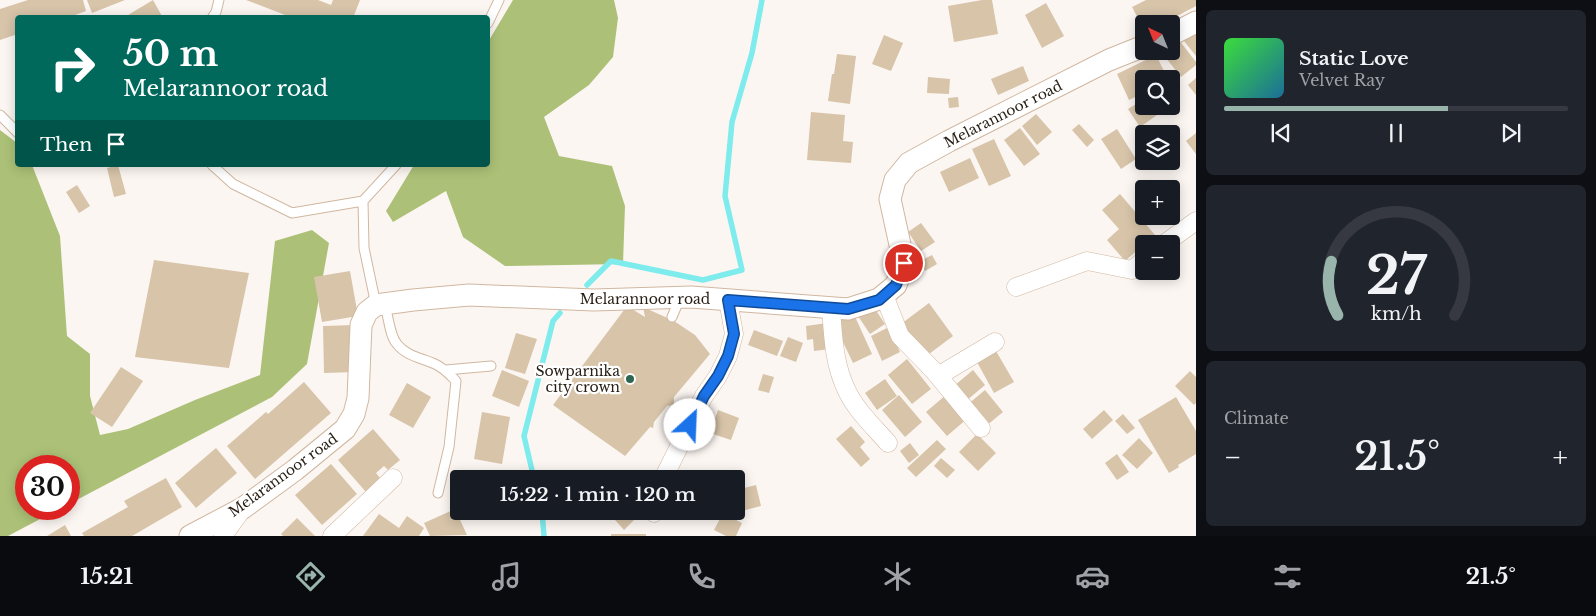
<!DOCTYPE html>
<meta charset="utf-8">
<style>
:root{--surface:#171b24;--page:#20242c;--text:#f1f3f6;--muted:#9ea1a6;--line:#363941;--accent:#99b4ab}
body{margin:0;font-family:"Libre Baskerville",serif;background:var(--page);color:var(--text);height:100vh;display:flex;flex-direction:column;font-size:19px;white-space:nowrap}
*{box-sizing:border-box;margin:0}
p{font-size:16px;color:var(--muted)}
.icon{flex:none;width:28px;height:28px;fill:none;stroke:currentColor;stroke-width:2;stroke-linecap:round;stroke-linejoin:round}
.map{position:relative;flex:1;overflow:hidden}
.drawer{display:flex;flex-direction:column;gap:10px;padding:10px;background:#0d0f14;width:400px}
.drawer>*{flex:none}
.guide{position:absolute;left:15px;top:15px;width:475px;height:152px;border-radius:5px;box-shadow:0 2px 12px #0003;background:#00695c;color:#fff;overflow:hidden}
.needle{width:32px;rotate:317deg}
.buttons{position:absolute;left:1135px;top:15px;display:grid;gap:10px}
.buttons a{display:grid;place-items:center;width:45px;height:45px;border-radius:5px;background:var(--surface);box-shadow:0 2px 12px #0003;font-size:25px}
.speed{position:absolute;left:15px;top:455px;display:flex;gap:10px;font-size:25px;font-weight:700;text-align:center}
.speed>*{display:grid;place-content:center;width:65px;height:65px;border-radius:50%;background:var(--surface);box-shadow:0 2px 12px #0003;line-height:1}
.speed .limit{border:8px solid #d22;background:#fff;color:#111}
.pin{position:absolute;display:grid;place-items:center;width:42px;height:42px;color:#fff;margin:-21px;border:2px solid #fff;border-radius:50%;box-shadow:0 1px 5px #0007}
.me{position:absolute;width:55px;margin:-28px;rotate:25deg;stroke-linejoin:round;filter:drop-shadow(0 0 4px #0008)}
.turn{display:flex;align-items:center;gap:18px;height:105px;padding:0 25px;font-size:22px}
.turn .icon{width:65px;height:65px;stroke-width:2.5}
.turn b{display:block;font-size:35px;line-height:42px}
.then{display:flex;align-items:center;height:48px;padding:0 25px;background:#0003;gap:10px;font-size:19px}
.big{font-size:38px;font-weight:600;line-height:1.1}
.drawer .tile{flex:1;display:flex;flex-direction:column;justify-content:center;gap:8px;min-width:0;padding:0 18px;border-radius:8px;background:var(--page)}
.drawer .dial{align-items:center;gap:0}
.dial svg{height:130px;overflow:visible;fill:none;stroke:var(--line);stroke-width:7;stroke-linecap:round;text-anchor:middle}
.dial text{fill:var(--text);stroke:none}
.song{display:flex;align-items:center;gap:15px}
.cover{width:60px;height:60px;border-radius:8px;background:linear-gradient(135deg,hsl(120 70% 55%),hsl(200 70% 35%))}
.played{height:5px;border-radius:2px;background:linear-gradient(90deg,var(--accent) 65%,var(--line) 65%)}
.keys{display:flex;justify-content:space-around;direction:ltr}
.heat{display:flex;justify-content:space-between;align-items:center;font-size:28px;direction:ltr}
.trip{position:absolute;left:450px;top:470px;width:295px;height:50px;border-radius:5px;background:var(--surface);box-shadow:0 2px 12px #0003;font-weight:600;line-height:50px;text-align:center}
.tab-bar{display:flex;height:80px;justify-content:space-around;align-items:center;background:#090b0e;color:var(--muted)}
.tab-bar .icon{width:35px;height:35px}
.tab-bar .current{color:var(--accent)}
.tab-bar b{font-size:22px;color:var(--text)}
main{display:flex;flex:1;min-height:0}
.map>svg:first-child{display:block}
</style>
<main>
<div class="map">
<svg width="1196" height="536" viewBox="0 0 1196 536">
<rect width="100%" height="100%" fill="#fcf6f2"/>
<!-- forest -->
<path fill="#acc177" d="M513 0H614L618 18 613 57 589 85 544 117 559 156 612 166 625 206 623 264 505 266 463 237 446 191 393 222 386 211 414 165H488V42Z
M0 130 17 143 18 165H32L60 236 67 336 90 354V396L100 435 128 429 195 400 260 375 275 241 312 230 329 243 307 364 272 397 69 504V466H26V509H59L8 536H0Z"/>
<g fill="none" stroke-linecap="round" stroke-linejoin="round">
<!-- stream -->
<path stroke="#7eebed" stroke-width="5.5" d="M587 285 611 261 703 280 742 270 725 196 732 122 752 53 762 0
M534 479 524 436 553 321 560 313
M542 511 544 536"/>
</g>
<!-- building -->
<path fill="#d7c4a9" d="M28 0H83L86 11 67 18H18V34L0 40V9Z
M87 0H125L92 13Z
M153 0 163 18H123Z
M246 0H318L331 5 333 0H360L353 18H293Z
M982 0H992L998 34 954 42 948 6Z
M1146 0H1196V6L1162 24H1144V30L1132 7Z
M1046 3 1064 36 1042 48 1025 15Z
M1196 32V56L1184 41Z
M884 35 903 43 891 71 872 64Z
M1179 40 1196 62V65L1181 77 1162 53 1171 51V46Z
M837 54 856 56 850 104 828 101 832 74H834Z
M1156 55 1168 79H1144V93L1129 100 1117 74Z
M1023 66 1029 81 998 95 991 79Z
M928 77 950 79 949 94 927 93Z
M1196 78V95L1188 85Z
M958 97 959 107 949 108 948 98Z
M1144 99V106H1151L1157 115 1140 127 1128 109Z
M811 112 845 115 843 141 853 142 851 163 807 160Z
M1036 114 1052 132 1037 145 1022 126Z
M1079 124 1094 140 1087 147 1072 130Z
M1020 128 1040 154 1024 166 1004 140Z
M1117 129 1136 159 1121 169 1101 139Z
M1196 133V154L1186 141Z
M994 139 1011 176 989 186 972 149Z
M970 158 979 178 949 192 940 172Z
M118 165 126 194 114 197 107 168Z
M77 185 90 206 79 213 66 192Z
M1120 194 1155 235 1125 261 1107 240 1119 229 1102 210Z
M921 223 935 242 921 251 908 232Z
M932 255 937 264 925 271 920 261Z
M154 260 249 273 229 368 135 357Z
M350 271 358 316 322 322 314 277Z
M871 303 885 324 870 334 856 313Z
M929 303 953 336 925 357 901 324Z
M627 306 645 317 643 307 674 321 695 335 710 354 674 397V405L667 406 654 422 653 428 650 427 625 456 553 405Z
M852 310 872 354 853 363 832 319Z
M827 323 830 349 814 351 813 339 807 340 806 326Z
M354 325 356 372 324 373 323 326Z
M889 327 900 352 882 361 871 336Z
M754 330 783 341 777 356 748 345Z
M516 333 537 339 525 374 505 368Z
M788 337 803 343 796 362 780 356Z
M996 351 1014 382 994 393 977 362Z
M907 359 931 389 912 404 888 375Z
M121 367 143 381 112 427 90 413Z
M502 370 529 381 519 407 492 396Z
M973 370 985 385 966 401 954 386Z
M1190 371 1196 377V403L1194 405 1175 386Z
M763 374 774 377 769 393 758 390Z
M885 379 897 396 877 410 865 393Z
M304 382 331 413 255 479 227 446 266 412 268 414Z
M407 383 431 397 413 428 389 415Z
M985 390 1003 412 986 426 967 405Z
M947 394 968 418 947 436 926 412Z
M899 395 922 422 905 437 882 410Z
M1176 397 1196 431V454L1178 465 1179 467 1169 473 1138 420Z
M718 410 739 418 731 440 710 433Z
M1104 410 1113 420 1092 439 1083 429Z
M482 412 510 417 502 464 474 459Z
M1123 414 1135 428 1127 434 1115 421Z
M851 426 865 442 860 447 870 459 861 467 836 439Z
M373 429 400 460 388 470 384 466 376 473 381 479 366 492 338 460Z
M977 434 996 453 978 471 959 452Z
M1139 438 1153 453 1137 469 1122 455Z
M937 440 946 449 916 477 907 468Z
M910 443 919 455 909 463 900 451Z
M216 448 237 473 196 508 175 483Z
M1117 454 1129 472 1117 480 1105 463Z
M941 458 955 470 947 478 934 466Z
M331 464 357 494 322 525 295 495Z
M166 478 182 507 132 536H84L82 533 128 507 124 501Z
M756 485 761 506 738 512 736 490Z
M455 509 467 535 430 536 424 523Z
M607 511H632L637 517 624 530Z
M723 513 742 523 736 536H726L714 530Z
M379 514 399 528 407 516 424 528 419 536H363Z
M297 518 315 536H283L281 534Z
M65 525 71 536H47Z
M611 534H646V536H611Z"/>
<g fill="none" stroke-linecap="round" stroke-linejoin="round">
<defs>
<path id="service" d="M212 18 216 12 219 0
M488 23 499 0
M0 115 18 133
M212 165 233 184 292 213 363 201 396 165
M363 201 364 248 376 305
M384 303C389 316 389 335 397 344 406 356 422 358 435 364 444 368 449 374 456 381L449 447 438 493
M672 317 680 298
M446 370 491 366"/>
<path id="minor" d="M1164 244 1196 221
M1016 287 1087 261 1132 270 1144 260
M884 295 900 336 934 371 981 428
M831 308C833 336 834 365 847 391 856 410 874 427 888 443
M938 376 995 342
M663 479 704 396 718 376 728 356 734 334 728 300
M654 513 655 511
M223 536 243 508
M332 536 393 478"/>
<path id="tertiary" d="M1171 35 1196 22
M190 536 243 508 295 470 345 429 354 414 358 398 361 325 367 312 376 305 413 300 469 295 594 300 691 297 848 309 879 299 896 285 904 263 890 199 895 180 909 163 949 141 1109 60 1144 46"/>
</defs>
<!-- service casing -->
<use href="#service" stroke="#d0b7a0" stroke-width="11"/>
<!-- minor casing -->
<use href="#minor" stroke="#d0b7a0" stroke-width="19"/>
<!-- tertiary casing -->
<use href="#tertiary" stroke="#d0b7a0" stroke-width="23"/>
<!-- service -->
<use href="#service" stroke="#fff" stroke-width="9"/>
<!-- minor -->
<use href="#minor" stroke="#fff" stroke-width="18"/>
<!-- tertiary -->
<use href="#tertiary" stroke="#fff" stroke-width="21"/>
</g>
<g fill="none" stroke-linecap="round" stroke-linejoin="round">
<defs>
<path id="route" d="M690 425 704 396 718 376 728 356 734 334 728 300 848 309 879 300 896 285 904 263"/>
</defs>
<!-- route casing -->
<use href="#route" stroke="#114b97" stroke-width="12"/>
<!-- route -->
<use href="#route" stroke="#1a73e8" stroke-width="9"/>
</g>
<!-- markers -->
<circle fill="#2d6750" stroke="#fff" stroke-width="2" cx="630" cy="379" r="5"/>
<g text-anchor="middle" stroke-width="4.5" stroke-linejoin="round" paint-order="stroke">
<!-- street labels -->
<g font-size="14" fill="#271e15" stroke="#fff">
<text transform="translate(1003 114) rotate(-27)" y="5">Melarannoor road</text>
<text x="645" y="304">Melarannoor road</text>
<text transform="translate(283 475) rotate(-36)" y="5">Melarannoor road</text>
</g>
<!-- poi labels -->
<g font-size="14" fill="#271e15" stroke="#fff" text-anchor="end">
<text x="620" y="376">Sowparnika<tspan x="620" dy="16">city crown</tspan></text>
</g>
</g>
</svg>
<div class="buttons">
<a><svg class="needle" viewBox="-14 -14 28 28"><path d="M0-13l5 13h-10z" fill="#e53935"/><path d="M0 13l5-13h-10z" fill="#9ea1a6"/></svg></a>
<a><svg class="icon" aria-label="search" viewBox="0 0 24 24"><circle cx="10" cy="10" r="6"/><path d="M15 15l6 6"/></svg></a>
<a><svg class="icon" aria-label="layers" viewBox="0 0 24 24"><path d="M12 4l9 5-9 5-9-5zM3 14l9 5 9-5"/></svg></a>
<a>+</a>
<a>−</a>
</div>
<div class="speed"><div class="limit">30</div></div>
<div class="pin" style="left:904px;top:263px;background:#d93025"><svg class="icon" aria-label="arrive" viewBox="0 0 24 24"><path d="M6 21V4h12l-3 4 3 4H6"/></svg></div>
<svg class="me" style="left:690px;top:425px" viewBox="-20 -20 40 40"><circle r="19" fill="#fff"/><path d="M0-13L10 11 0 6-10 11z" fill="#1a73e8"/></svg>
<div class="trip">15:22 · 1 min · 120 m</div>
<div class="guide">
<div class="turn"><svg class="icon" aria-label="right" viewBox="0 0 24 24"><path d="M7 20v-9h11M14 6l5 5-5 5"/></svg><div><b>50 m</b>Melarannoor road</div></div>
<div class="then">Then<svg class="icon" aria-label="arrive" viewBox="0 0 24 24"><path d="M6 21V4h12l-3 4 3 4H6"/></svg></div>
</div>
</div>
<section class="drawer">
<div class="tile">
<div class="song"><i class="cover"></i><div><b>Static Love</b><p>Velvet Ray</p></div></div>
<div class="played"></div>
<div class="keys"><svg class="icon" aria-label="previous" viewBox="0 0 24 24"><path d="M18 5L8 12l10 7zM5 5v14"/></svg><svg class="icon" aria-label="pause" viewBox="0 0 24 24"><path d="M8 5v14M16 5v14"/></svg><svg class="icon" aria-label="next" viewBox="0 0 24 24"><path d="M6 5l10 7-10 7zM19 5v14"/></svg></div>
</div>
<div class="tile dial"><svg viewBox="0 0 100 80">
<path d="M14 69A42 42 0 1 1 86 69"/>
<path d="M14 69A42 42 0 0 1 10 36" stroke="#99b4ab"/>
<text x="50" y="56" font-size="32" font-weight="700">27</text>
<text x="50" y="72" font-size="11">km/h</text>
</svg></div>
<div class="tile"><p>Climate</p>
<div class="heat"><a>−</a><b class="big">21.5°</b><a>+</a></div>
</div>
</section>
</main>
<nav class="tab-bar">
<b>15:21</b>
<svg class="icon current" aria-label="directions" viewBox="0 0 24 24"><path d="M12 3l9 9-9 9-9-9zM9 14v-3h6M13 9l2 2-2 2"/></svg>
<svg class="icon" aria-label="music" viewBox="0 0 24 24"><path d="M9 18V5l10-2v13"/><circle cx="6" cy="18" r="3"/><circle cx="16" cy="16" r="3"/></svg>
<svg class="icon" aria-label="phone" viewBox="0 0 24 24"><path d="M5 4h4l2 5-3 2q2 4 5 5l2-3 5 2v4C11 20 4 13 5 4z"/></svg>
<svg class="icon" aria-label="climate" viewBox="0 0 24 24"><path d="M12 3v18M4 7l16 10M4 17L20 7"/></svg>
<svg class="icon" aria-label="car" viewBox="0 0 24 24"><path d="M5 17H2v-5l4-1 3-4h7l3 4 3 1v5h-3M9 17h6M6 11h13"/><circle cx="7" cy="17" r="2"/><circle cx="17" cy="17" r="2"/></svg>
<svg class="icon" aria-label="filters" viewBox="0 0 24 24"><path d="M4 7h16M4 17h16"/><circle cx="9" cy="7" r="2"/><circle cx="15" cy="17" r="2"/></svg>
<b>21.5°</b>
</nav>
